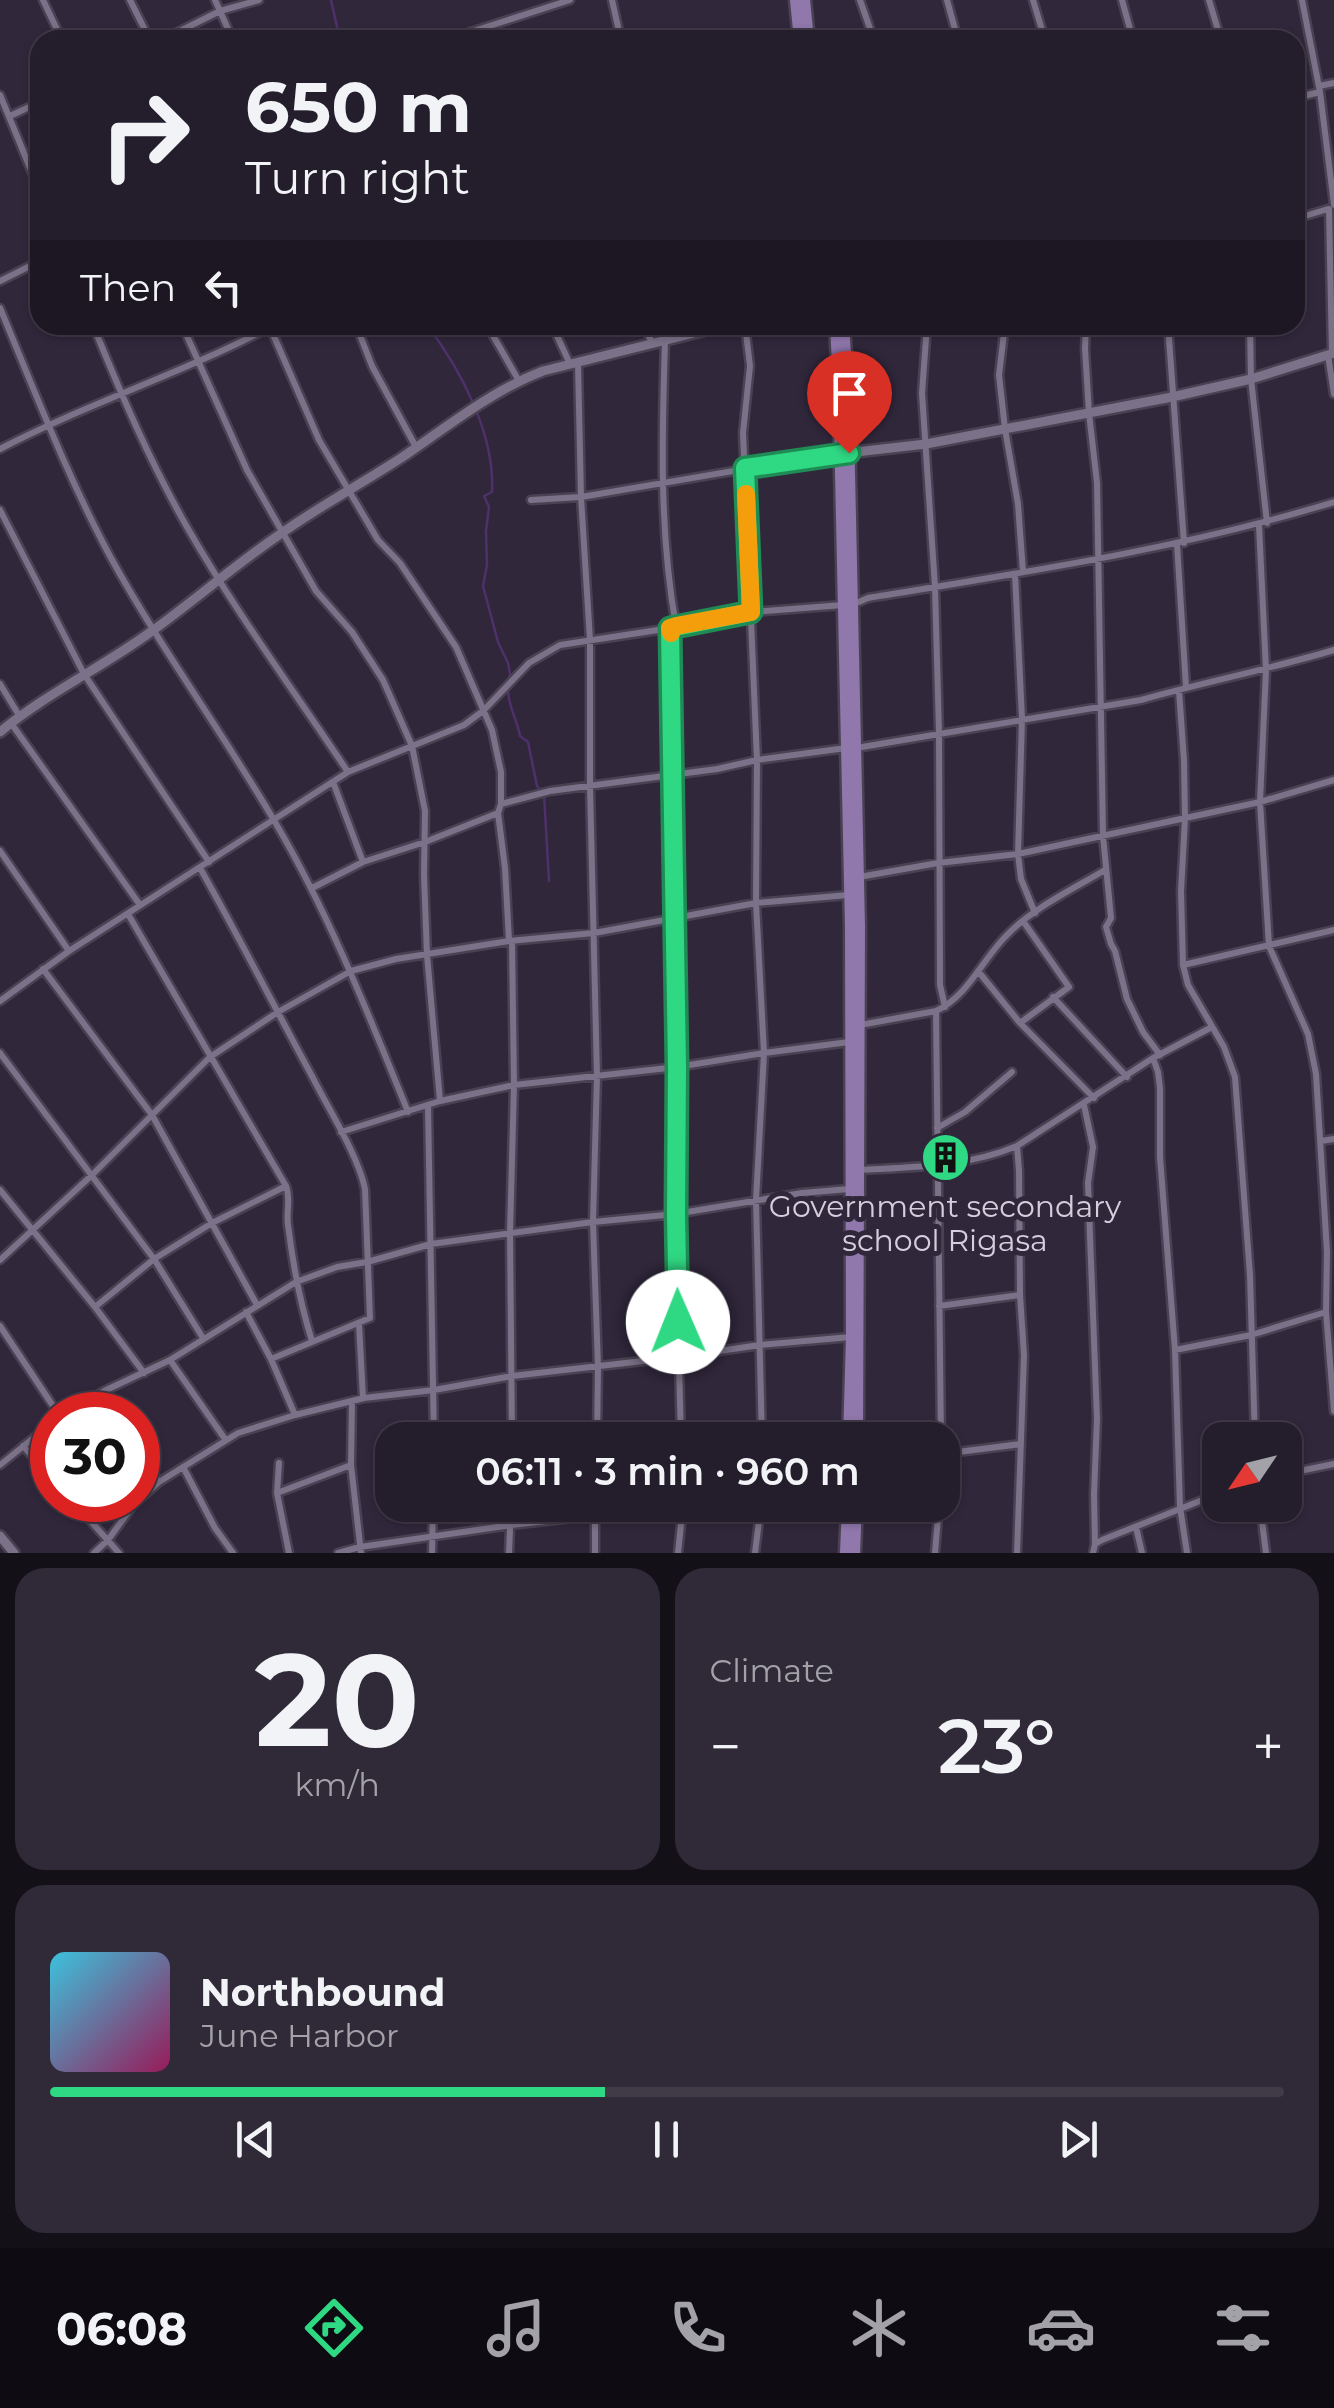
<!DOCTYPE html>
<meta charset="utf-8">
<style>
:root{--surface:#241d2c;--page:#302a38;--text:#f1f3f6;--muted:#a3a2a9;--line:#413b48;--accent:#2fd883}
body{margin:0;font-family:Montserrat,sans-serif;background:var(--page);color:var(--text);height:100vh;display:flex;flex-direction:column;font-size:38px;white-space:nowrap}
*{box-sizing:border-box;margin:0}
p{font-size:32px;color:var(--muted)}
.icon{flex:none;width:55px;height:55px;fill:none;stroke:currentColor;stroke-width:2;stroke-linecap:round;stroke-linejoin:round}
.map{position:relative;height:1553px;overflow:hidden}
.drawer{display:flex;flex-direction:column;gap:15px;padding:15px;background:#141018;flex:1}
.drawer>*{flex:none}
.top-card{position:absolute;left:30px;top:30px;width:1275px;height:305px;border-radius:30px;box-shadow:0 2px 8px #0004,0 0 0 2px var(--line);background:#241d2c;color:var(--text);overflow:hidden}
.needle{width:65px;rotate:235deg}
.controls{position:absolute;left:1202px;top:1422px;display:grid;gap:20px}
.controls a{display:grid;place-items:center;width:100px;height:100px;border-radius:20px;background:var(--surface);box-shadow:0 2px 8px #0004,0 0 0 2px var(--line);font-size:50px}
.speed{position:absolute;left:30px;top:1392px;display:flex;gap:20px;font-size:50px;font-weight:700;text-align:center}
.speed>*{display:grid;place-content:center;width:130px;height:130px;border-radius:50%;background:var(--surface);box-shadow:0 2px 8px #0004,0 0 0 2px var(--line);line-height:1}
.speed .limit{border:15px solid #d22;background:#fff;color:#111}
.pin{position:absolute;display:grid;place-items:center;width:85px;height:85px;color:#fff;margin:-102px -42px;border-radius:50% 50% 50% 0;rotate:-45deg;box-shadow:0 0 10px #0007}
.pin .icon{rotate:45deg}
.me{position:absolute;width:110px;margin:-55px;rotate:359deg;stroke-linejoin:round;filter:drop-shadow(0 0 8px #0008)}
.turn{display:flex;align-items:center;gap:35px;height:210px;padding:0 50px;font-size:45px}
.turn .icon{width:130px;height:130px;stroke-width:2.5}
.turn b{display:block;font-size:70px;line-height:85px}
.then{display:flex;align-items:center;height:95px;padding:0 50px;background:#0003;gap:20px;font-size:38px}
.big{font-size:75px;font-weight:600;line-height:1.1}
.drawer .tile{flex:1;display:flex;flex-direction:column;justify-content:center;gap:15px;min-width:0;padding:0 35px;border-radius:30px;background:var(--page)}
.drawer .dial{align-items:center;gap:0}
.dial b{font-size:130px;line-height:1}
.song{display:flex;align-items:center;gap:30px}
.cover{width:120px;height:120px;border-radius:15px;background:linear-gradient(135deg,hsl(190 70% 55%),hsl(330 70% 35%))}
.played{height:10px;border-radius:5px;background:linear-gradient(90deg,var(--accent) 45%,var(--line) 45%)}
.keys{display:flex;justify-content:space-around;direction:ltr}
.heat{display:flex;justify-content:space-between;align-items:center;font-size:55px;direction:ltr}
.drawer .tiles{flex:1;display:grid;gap:15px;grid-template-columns:1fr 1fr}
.tile:last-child{grid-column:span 2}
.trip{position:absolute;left:375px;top:1422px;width:585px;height:100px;border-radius:30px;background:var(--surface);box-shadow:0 2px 8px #0004,0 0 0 2px var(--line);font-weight:600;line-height:100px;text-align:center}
.tabs{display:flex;height:160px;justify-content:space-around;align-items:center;background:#0e0c12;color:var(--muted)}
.tabs .icon{width:70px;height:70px}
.tabs .active{color:var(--accent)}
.tabs b{font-size:45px;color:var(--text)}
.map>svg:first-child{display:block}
</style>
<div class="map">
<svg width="1334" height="1553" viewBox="0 0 1334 1553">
<rect width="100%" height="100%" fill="#30273b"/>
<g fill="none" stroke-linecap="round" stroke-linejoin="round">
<!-- stream -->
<path stroke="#4e316b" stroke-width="2.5" d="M331 0 338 31 342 40
M427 325C461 370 495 434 492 492L484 496 489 507 486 531 487 565 483 586 498 642 508 663 510 674 509 681
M508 689C508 707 517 719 520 736L528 742 537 786 544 794 549 881"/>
<defs>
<path id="minor" d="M43 0 62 40
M130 0 150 40
M215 0 233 40
M612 0 621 40
M860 0 874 40
M947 0 958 40
M1033 0 1045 40
M1122 0 1133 40
M1209 0 1221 40
M1302 0 1320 92 1334 205
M162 40 220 11 259 0
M446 40 570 0
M1116 40 1132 37
M1319 86 1334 83
M0 95 40 192
M1295 98 1320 92
M10 116 40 102
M1329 209 1332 354
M1295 219 1328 209
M0 281 40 261
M0 308C35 392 68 478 111 558 161 649 223 733 275 822 329 914 368 1013 408 1112
M93 325C121 394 150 462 187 527 235 611 294 691 348 772
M182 325 247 470 316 591 352 632 383 680 412 746 425 811 424 875 427 955 440 1101
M269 325 319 440 378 540 400 563 456 647 492 730 501 772V804L498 813 505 868 509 941
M356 325 372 366 416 447
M487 325 519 381
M552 325 570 364
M643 325 653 344
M745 325 750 366 743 433 757 760 756 903 764 1053 756 1200 762 1440
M927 325 922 393 935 587 939 733 940 985 945 1007
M1005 325 999 375 1005 429 1018 504 1023 572
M1086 325 1085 349 1089 413 1097 483 1103 836 1111 918 1106 927 1111 944 1115 951 1127 999 1143 1032 1160 1055
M1168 325 1184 543
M1250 325 1251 379 1267 523
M665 341C662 437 659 531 676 626
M1328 355 1334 394
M578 364 581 497 590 640V786L597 1076 593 1222 598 1367 597 1440
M0 449C88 403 184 373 272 326
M531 500 581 497 839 453
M0 510 84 674 209 862
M1259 525 1266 670 1260 802 1269 946 1308 1034 1316 1074 1327 1252 1326 1312 1334 1411
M1177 544 1186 687
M1015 574 1022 719 1018 854 1021 879 1035 913
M854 604 868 598C1026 572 1181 549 1334 502
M671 628 677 1067 675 1214 681 1440
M0 684 20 717
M1179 690 1184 761 1185 819 1181 891 1183 965 1188 985 1224 1047 1235 1077 1250 1275 1255 1440
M11 723 140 905
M856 748 1141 700C1205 682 1270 669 1334 650
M333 782 363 862
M501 804 550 791 717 769 757 760 846 748
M0 851 69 951
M200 868C239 937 275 1008 313 1078 329 1110 358 1155 365 1189L370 1318 271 1359
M859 877 938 863 1018 854 1260 802 1334 780
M312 888 363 862 425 842 498 813
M128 914 286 1186C291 1199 286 1212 288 1225 293 1265 300 1303 312 1341
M1183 965 1334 930
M43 969 152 1115 257 1305
M978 971 1020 1023 1094 1098
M1053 997 1127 1077
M0 1001 69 951 348 772 464 725 483 711 529 663 560 645 671 628 751 612 843 605
M936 1011 941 1440
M1020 1023 1069 987 1023 921
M860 1025 936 1011C968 996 982 960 1006 936 1031 909 1073 889 1105 870
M0 1053 154 1259 203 1338
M1153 1058 1158 1072 1160 1088V1157L1175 1350 1180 1507 1187 1553
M1084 1105 1093 1147 1088 1183 1097 1419 1094 1494 1095 1544
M428 1106 434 1440
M937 1128 965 1112 1012 1072
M341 1132 440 1101 514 1085 677 1067 764 1053 849 1042
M1321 1141 1334 1139
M1017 1146 1019 1171 1020 1295 1024 1355 1017 1553
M860 1170C914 1167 967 1167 1017 1146L1153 1058 1212 1027
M0 1190 95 1307 144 1373
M0 1260 92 1175 210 1057 278 1012 351 971 396 959 509 941 594 933 756 903 848 895
M939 1306 1020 1295
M95 1307 154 1259 212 1223 286 1186
M246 1312 271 1359 295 1415
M359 1324 363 1398
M0 1326 59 1415
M1175 1350 1251 1335 1326 1312
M170 1360 225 1439
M104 1391 115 1415
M352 1401 351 1465 361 1553
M64 1415 104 1391 170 1360 296 1282 337 1267 367 1262 431 1244 593 1222 675 1214 802 1193 849 1189
M512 1440 510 1233 514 1085 512 941
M23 1446 52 1478
M138 1452 159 1482
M942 1454 1021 1444
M279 1463 277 1493 289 1553
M0 1465 52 1423
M183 1467 215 1528 233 1553
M1285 1474 1334 1464
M277 1493 351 1465
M72 1500 119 1553
M1260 1505 1266 1553
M1136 1527 1142 1553
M94 1553 108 1540 134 1504 159 1482 238 1433 295 1415 364 1398 434 1390 512 1376 678 1357 760 1345 851 1337
M338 1553 360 1547 511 1525 689 1505
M432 1553 433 1505
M509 1553 511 1505
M595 1553V1505
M678 1553 683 1505
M755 1553 761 1505
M935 1553 939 1505
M1093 1553 1095 1544 1102 1540 1220 1493"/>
<path id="tertiary" d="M847 453 926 444 1172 397 1251 379 1334 353
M0 732C47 693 103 667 152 631 195 600 235 565 279 535 318 507 361 484 401 458 447 427 491 391 543 371L726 325
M0 1536 14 1553"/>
<path id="secondary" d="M795 0 799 40
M805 0 809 40
M835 325 838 382 850 927 851 1337 848 1440
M844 325 848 382 860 927 858 1440
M845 1553 847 1505
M855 1553 857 1505"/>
</defs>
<!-- minor casing -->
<use href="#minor" stroke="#494252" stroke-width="11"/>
<!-- tertiary casing -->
<use href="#tertiary" stroke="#494252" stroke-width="14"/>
<!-- secondary casing -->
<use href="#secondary" stroke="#494252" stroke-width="15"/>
<!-- minor -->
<use href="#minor" stroke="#7b7188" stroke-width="6"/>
<!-- tertiary -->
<use href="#tertiary" stroke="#7b7188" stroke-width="9"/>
<!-- secondary -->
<use href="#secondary" stroke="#9077ac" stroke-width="10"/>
</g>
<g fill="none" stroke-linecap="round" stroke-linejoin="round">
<defs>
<path id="route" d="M678 1322 676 1214 677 1067 670 628 751 612 745 468 849 453"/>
</defs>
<!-- route casing -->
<use href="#route" stroke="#1f8c55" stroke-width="25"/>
<!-- route -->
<use href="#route" stroke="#2fd883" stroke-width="18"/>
<!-- slow -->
<path stroke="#f59e0b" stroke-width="18" d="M671 633 670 628 676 626 751 612 746 494"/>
</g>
<!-- icons -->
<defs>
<symbol id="building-disc" viewBox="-11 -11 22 22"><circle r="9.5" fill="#2fd883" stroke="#30273b"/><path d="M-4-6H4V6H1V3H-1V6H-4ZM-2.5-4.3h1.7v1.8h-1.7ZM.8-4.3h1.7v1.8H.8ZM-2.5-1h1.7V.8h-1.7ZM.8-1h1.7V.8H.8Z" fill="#111"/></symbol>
</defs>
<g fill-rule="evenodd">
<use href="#building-disc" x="918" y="1130" width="55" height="55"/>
</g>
<g text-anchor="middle" stroke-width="10" stroke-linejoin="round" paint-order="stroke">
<!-- poi labels -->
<g font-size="30" fill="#d4cfdc" stroke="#30273b">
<text x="945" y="1217">Government secondary<tspan x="945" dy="34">school Rigasa</tspan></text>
</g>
</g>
</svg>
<div class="controls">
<a><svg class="needle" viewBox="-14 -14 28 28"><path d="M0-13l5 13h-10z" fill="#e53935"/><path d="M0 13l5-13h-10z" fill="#a3a2a9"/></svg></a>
</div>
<div class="speed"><div class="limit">30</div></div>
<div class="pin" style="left:849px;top:453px;background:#d93025"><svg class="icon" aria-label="arrive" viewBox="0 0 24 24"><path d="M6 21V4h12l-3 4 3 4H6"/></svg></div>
<svg class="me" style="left:678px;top:1322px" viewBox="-20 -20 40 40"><circle r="19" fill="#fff"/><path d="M0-13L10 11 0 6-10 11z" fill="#2fd883"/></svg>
<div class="trip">06:11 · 3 min · 960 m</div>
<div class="top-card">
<div class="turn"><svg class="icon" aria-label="right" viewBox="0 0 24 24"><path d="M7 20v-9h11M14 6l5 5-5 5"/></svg><div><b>650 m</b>Turn right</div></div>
<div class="then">Then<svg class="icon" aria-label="left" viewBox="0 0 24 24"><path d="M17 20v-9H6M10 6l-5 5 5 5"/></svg></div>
</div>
</div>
<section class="drawer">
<div class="tiles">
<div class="tile dial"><b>20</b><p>km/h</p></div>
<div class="tile"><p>Climate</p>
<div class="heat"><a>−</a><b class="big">23°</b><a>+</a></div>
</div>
<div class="tile">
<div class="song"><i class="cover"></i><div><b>Northbound</b><p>June Harbor</p></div></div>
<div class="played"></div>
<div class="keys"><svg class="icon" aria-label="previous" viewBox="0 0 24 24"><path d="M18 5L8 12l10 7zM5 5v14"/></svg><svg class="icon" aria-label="pause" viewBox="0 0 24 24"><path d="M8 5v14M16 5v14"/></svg><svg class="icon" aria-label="next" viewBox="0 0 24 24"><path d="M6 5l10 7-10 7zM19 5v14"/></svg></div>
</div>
</div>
</section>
<nav class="tabs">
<b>06:08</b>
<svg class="icon active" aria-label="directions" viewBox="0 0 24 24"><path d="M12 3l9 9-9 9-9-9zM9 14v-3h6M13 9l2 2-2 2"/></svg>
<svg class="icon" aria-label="music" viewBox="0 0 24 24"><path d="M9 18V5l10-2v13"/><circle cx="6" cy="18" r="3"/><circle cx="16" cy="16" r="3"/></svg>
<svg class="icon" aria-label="phone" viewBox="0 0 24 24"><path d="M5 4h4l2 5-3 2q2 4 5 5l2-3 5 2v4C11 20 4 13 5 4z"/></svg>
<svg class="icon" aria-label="climate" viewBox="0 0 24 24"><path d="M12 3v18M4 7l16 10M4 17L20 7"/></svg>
<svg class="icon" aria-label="car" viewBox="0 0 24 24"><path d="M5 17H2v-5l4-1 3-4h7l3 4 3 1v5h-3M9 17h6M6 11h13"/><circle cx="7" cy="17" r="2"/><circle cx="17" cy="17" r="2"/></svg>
<svg class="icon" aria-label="filters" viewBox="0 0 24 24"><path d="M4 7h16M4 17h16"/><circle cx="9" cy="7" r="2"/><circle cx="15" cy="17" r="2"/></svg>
</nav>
